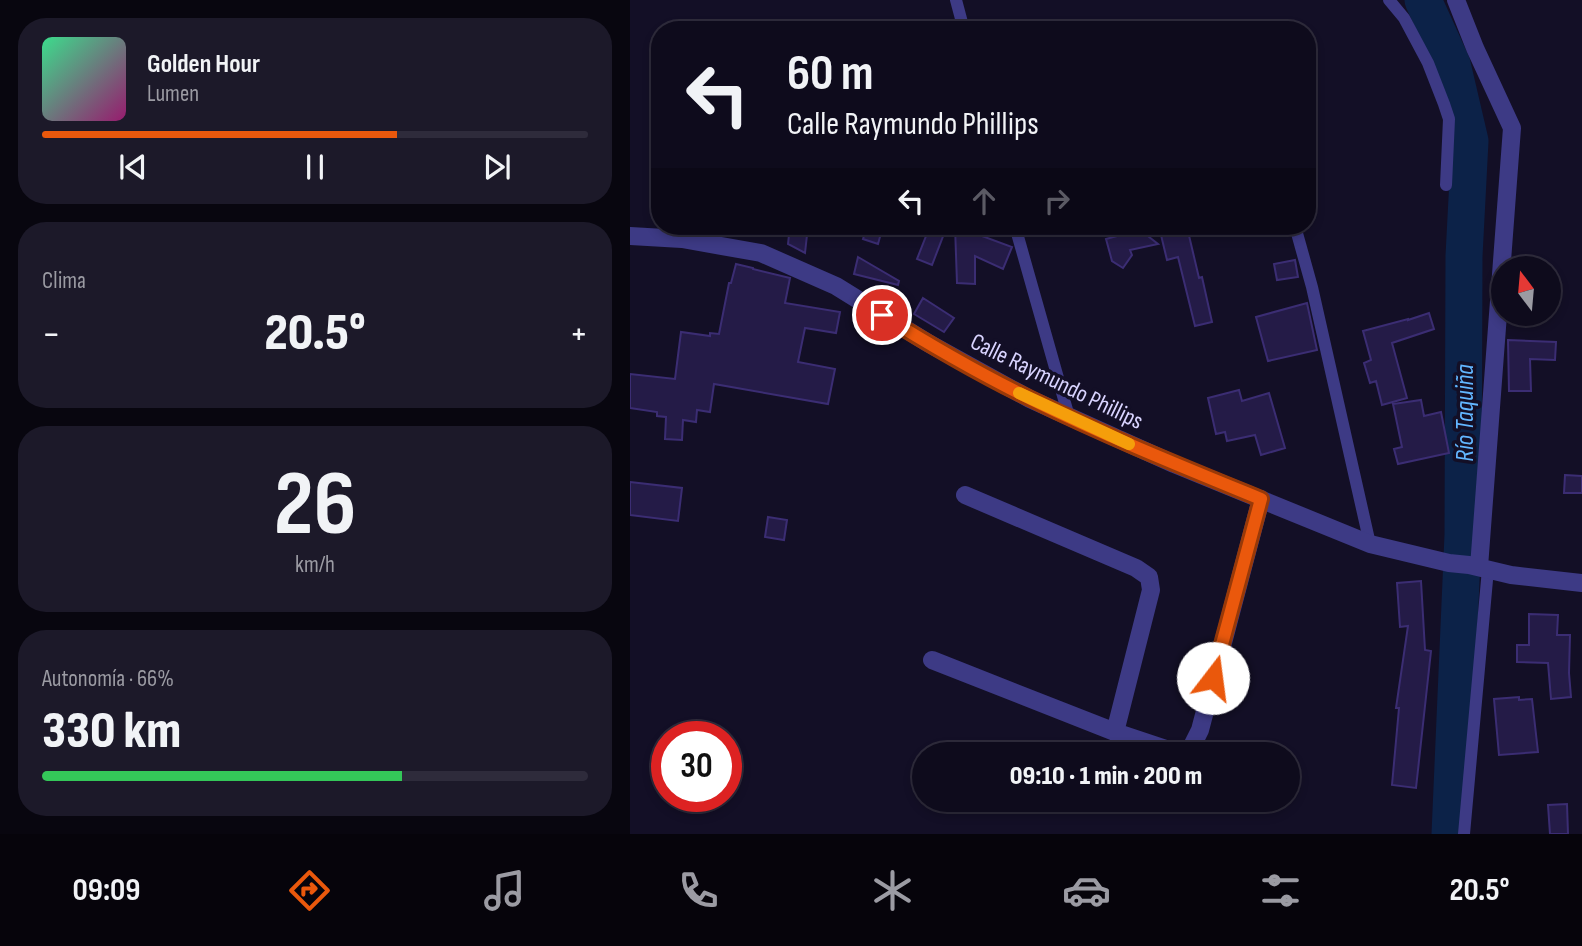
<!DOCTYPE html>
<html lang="es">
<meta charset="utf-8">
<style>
:root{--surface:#0e0b1c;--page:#1c1929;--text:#f1f3f6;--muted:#9b9ba3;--line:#2e2b3b;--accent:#ea580c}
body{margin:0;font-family:"Sofia Sans Condensed",sans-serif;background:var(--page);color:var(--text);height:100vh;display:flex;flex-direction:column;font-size:26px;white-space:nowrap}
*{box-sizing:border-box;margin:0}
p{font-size:23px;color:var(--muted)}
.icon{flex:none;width:38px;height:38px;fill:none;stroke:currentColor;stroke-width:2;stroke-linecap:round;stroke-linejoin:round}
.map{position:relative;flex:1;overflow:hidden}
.side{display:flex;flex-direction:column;gap:18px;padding:18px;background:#08060f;width:630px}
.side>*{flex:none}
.hud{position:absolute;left:21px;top:21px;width:665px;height:214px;border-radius:28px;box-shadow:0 4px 10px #0003,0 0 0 2px var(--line);background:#0e0b1c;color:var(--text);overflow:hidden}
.needle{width:46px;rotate:344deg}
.fabs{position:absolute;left:861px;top:256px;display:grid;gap:14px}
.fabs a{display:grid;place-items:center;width:70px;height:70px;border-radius:50%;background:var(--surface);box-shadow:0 4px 10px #0003,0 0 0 2px var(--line);font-size:35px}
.speed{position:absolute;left:21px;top:721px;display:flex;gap:14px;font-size:35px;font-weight:700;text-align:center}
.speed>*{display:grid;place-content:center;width:91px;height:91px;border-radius:50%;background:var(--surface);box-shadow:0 4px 10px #0003,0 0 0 2px var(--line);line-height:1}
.speed .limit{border:10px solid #d22;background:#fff;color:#111}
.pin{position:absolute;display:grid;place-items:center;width:60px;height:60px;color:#fff;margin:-30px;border:4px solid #fff;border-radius:50%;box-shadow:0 2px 7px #0007}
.me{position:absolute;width:77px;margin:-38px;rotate:15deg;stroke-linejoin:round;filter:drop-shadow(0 0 5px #0008)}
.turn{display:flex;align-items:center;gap:24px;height:147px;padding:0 21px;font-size:32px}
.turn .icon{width:91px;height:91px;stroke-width:2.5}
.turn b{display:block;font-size:49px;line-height:60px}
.lanes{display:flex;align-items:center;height:66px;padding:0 21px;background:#0003;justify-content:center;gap:35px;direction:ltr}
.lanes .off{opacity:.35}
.big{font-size:52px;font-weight:800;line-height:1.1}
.side .widget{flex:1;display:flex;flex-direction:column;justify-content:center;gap:10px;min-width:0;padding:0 24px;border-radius:28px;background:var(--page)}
.side .dial{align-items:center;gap:0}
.dial b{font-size:91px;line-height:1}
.song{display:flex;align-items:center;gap:21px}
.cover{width:84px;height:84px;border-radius:10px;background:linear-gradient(135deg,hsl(150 70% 55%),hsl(320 70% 35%))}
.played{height:7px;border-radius:4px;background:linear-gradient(90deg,var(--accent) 65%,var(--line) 65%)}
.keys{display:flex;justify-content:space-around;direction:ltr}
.heat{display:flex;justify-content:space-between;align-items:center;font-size:38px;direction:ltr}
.charge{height:10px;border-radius:5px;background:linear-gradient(90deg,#34c759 66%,var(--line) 0)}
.trip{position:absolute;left:282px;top:742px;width:388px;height:70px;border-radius:35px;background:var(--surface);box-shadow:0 4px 10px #0003,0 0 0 2px var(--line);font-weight:800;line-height:70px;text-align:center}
.tabs{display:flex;height:112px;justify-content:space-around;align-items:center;background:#06040b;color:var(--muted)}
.tabs .icon{width:49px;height:49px}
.tabs .on{color:var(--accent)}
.tabs b{font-size:32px;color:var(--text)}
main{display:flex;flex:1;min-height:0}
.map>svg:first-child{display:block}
</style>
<main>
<section class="side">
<div class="widget">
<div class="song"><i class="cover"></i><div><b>Golden Hour</b><p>Lumen</p></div></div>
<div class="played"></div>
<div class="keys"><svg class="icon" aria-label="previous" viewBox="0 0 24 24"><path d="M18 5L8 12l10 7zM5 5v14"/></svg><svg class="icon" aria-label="pause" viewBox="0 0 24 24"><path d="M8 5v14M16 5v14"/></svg><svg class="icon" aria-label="next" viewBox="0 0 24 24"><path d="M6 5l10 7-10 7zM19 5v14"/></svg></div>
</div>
<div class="widget"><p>Clima</p>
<div class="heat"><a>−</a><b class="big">20.5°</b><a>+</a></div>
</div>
<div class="widget dial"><b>26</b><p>km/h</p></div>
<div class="widget"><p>Autonomía · 66%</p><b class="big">330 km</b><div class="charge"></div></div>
</section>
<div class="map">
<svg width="952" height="834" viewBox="0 0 952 834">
<rect width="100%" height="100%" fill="#130f26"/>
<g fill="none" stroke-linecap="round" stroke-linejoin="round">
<!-- river -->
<path stroke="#0c2248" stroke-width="37" d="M793 0 822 64 840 141 834 256 833 535 820 834"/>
</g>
<!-- building -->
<path fill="#241b47" stroke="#3b2d73" stroke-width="2" d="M160 226H178L175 253 158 244Z
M237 226H253L248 244 233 239Z
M300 226H317L302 265 287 259Z
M325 226 382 247 373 269 345 256V284L327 283Z
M484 226H509V229L528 244 500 250 502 255 493 268 482 261 476 239 487 236Z
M557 227 569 278 572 277 582 322 565 326 548 257 537 260 531 235Z
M228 257 269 281 268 285 224 274Z
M665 260 668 277 647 280 644 264Z
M106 264 123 268V269L160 278 155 303 210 312 206 333 175 328 168 362 205 369 198 404 84 384 80 412 67 410 66 422 53 420 52 440 35 439 36 417 27 416V412L0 408V374L45 379 51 332 80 336V333L89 334 99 283H101Z
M293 298 324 318 314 332 284 314Z
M677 303 687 350 638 361 626 317Z
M799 313 804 329 762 343 777 398 752 405 746 381 740 383 734 363 741 360 733 331 778 319V320Z
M878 340 926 342 925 360 900 359 901 391H879Z
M609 390 612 401 639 393 655 448 631 455 625 435 597 441 595 432 586 434 578 398Z
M791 400 794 416 811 412 819 453 768 464 764 449 772 447 763 404Z
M935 475 952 476V493H934Z
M0 482 52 488 48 521 0 515Z
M138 517 157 520 154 540 135 537Z
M791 581 795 650 801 651 786 788 762 785 769 708H766L778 626 770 627 767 583Z
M899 614 928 615 927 635H940L939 673 941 697 921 699 918 663 887 662V645H899Z
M889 697V700L902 699 908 752 869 755 864 699Z
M937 804 938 834H920L918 805Z"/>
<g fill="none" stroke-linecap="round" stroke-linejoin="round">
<!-- service -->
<path stroke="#3d3a85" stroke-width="12" d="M326 0 334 30
M759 0 774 18 798 63 814 104 819 119 816 185
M385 226 439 417
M665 226 682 287 740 544
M834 834 858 569"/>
<!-- minor -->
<path stroke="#3d3a85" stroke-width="18" d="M826 0 845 48 882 128 849 567
M0 236 52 239 131 253 206 286 298 343 400 399 544 464 740 544 819 563 839 565 881 575 952 583
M335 495 506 568 519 577 521 590 485 732
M302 660 485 732 545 752 561 748 570 730 631 499"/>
</g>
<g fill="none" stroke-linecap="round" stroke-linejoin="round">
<defs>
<path id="route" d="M252 315C300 345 350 374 401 399 476 436 553 467 631 499L583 678"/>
</defs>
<!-- route casing -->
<use href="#route" stroke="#983908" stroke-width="18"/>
<!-- route -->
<use href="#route" stroke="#ea580c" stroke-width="12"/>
<!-- slow -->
<path stroke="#f59e0b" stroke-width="12" d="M389 393 499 444"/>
</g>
<g text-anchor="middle" stroke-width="7" stroke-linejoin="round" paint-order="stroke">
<!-- street labels -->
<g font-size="24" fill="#d9d4ff" stroke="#130f26">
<text transform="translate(427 381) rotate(26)" y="8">Calle Raymundo Phillips</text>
</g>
<!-- water labels -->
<g font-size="26" font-style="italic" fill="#62b6ff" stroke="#130f26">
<text transform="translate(834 413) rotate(-90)" y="9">Río Taquiña</text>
</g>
</g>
</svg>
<div class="fabs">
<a><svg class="needle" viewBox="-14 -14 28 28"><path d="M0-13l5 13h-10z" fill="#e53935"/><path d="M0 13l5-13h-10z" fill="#9b9ba3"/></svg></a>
</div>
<div class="speed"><div class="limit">30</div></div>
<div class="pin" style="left:252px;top:315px;background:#d93025"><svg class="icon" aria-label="arrive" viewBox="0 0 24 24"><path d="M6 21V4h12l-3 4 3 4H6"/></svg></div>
<svg class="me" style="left:583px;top:678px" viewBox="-20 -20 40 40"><circle r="19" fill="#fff"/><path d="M0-13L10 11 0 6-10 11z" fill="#ea580c"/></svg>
<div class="trip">09:10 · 1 min · 200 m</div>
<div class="hud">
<div class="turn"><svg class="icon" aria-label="left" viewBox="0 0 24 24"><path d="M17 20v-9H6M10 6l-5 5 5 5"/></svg><div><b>60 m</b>Calle Raymundo Phillips</div></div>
<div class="lanes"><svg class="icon" aria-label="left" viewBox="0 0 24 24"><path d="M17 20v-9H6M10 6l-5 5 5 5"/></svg><svg class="icon off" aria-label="ahead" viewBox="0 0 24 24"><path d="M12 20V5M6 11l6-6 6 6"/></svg><svg class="icon off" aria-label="right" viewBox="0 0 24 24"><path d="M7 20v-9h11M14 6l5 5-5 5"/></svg></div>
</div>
</div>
</main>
<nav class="tabs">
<b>09:09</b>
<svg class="icon on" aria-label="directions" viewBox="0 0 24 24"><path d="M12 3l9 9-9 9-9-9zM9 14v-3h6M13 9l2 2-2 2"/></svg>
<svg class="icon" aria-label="music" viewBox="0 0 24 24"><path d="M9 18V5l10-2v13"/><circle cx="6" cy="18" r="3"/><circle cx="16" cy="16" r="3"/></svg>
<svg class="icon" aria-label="phone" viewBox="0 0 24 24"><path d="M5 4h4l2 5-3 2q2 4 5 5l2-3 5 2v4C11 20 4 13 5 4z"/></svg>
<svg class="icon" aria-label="climate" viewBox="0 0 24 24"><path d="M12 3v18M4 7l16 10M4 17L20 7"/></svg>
<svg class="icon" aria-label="car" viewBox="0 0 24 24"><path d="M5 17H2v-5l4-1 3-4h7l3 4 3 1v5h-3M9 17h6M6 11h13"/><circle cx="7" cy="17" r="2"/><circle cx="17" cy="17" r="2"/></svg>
<svg class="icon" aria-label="filters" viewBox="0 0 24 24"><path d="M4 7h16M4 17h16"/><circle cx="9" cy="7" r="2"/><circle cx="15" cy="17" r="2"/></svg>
<b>20.5°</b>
</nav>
